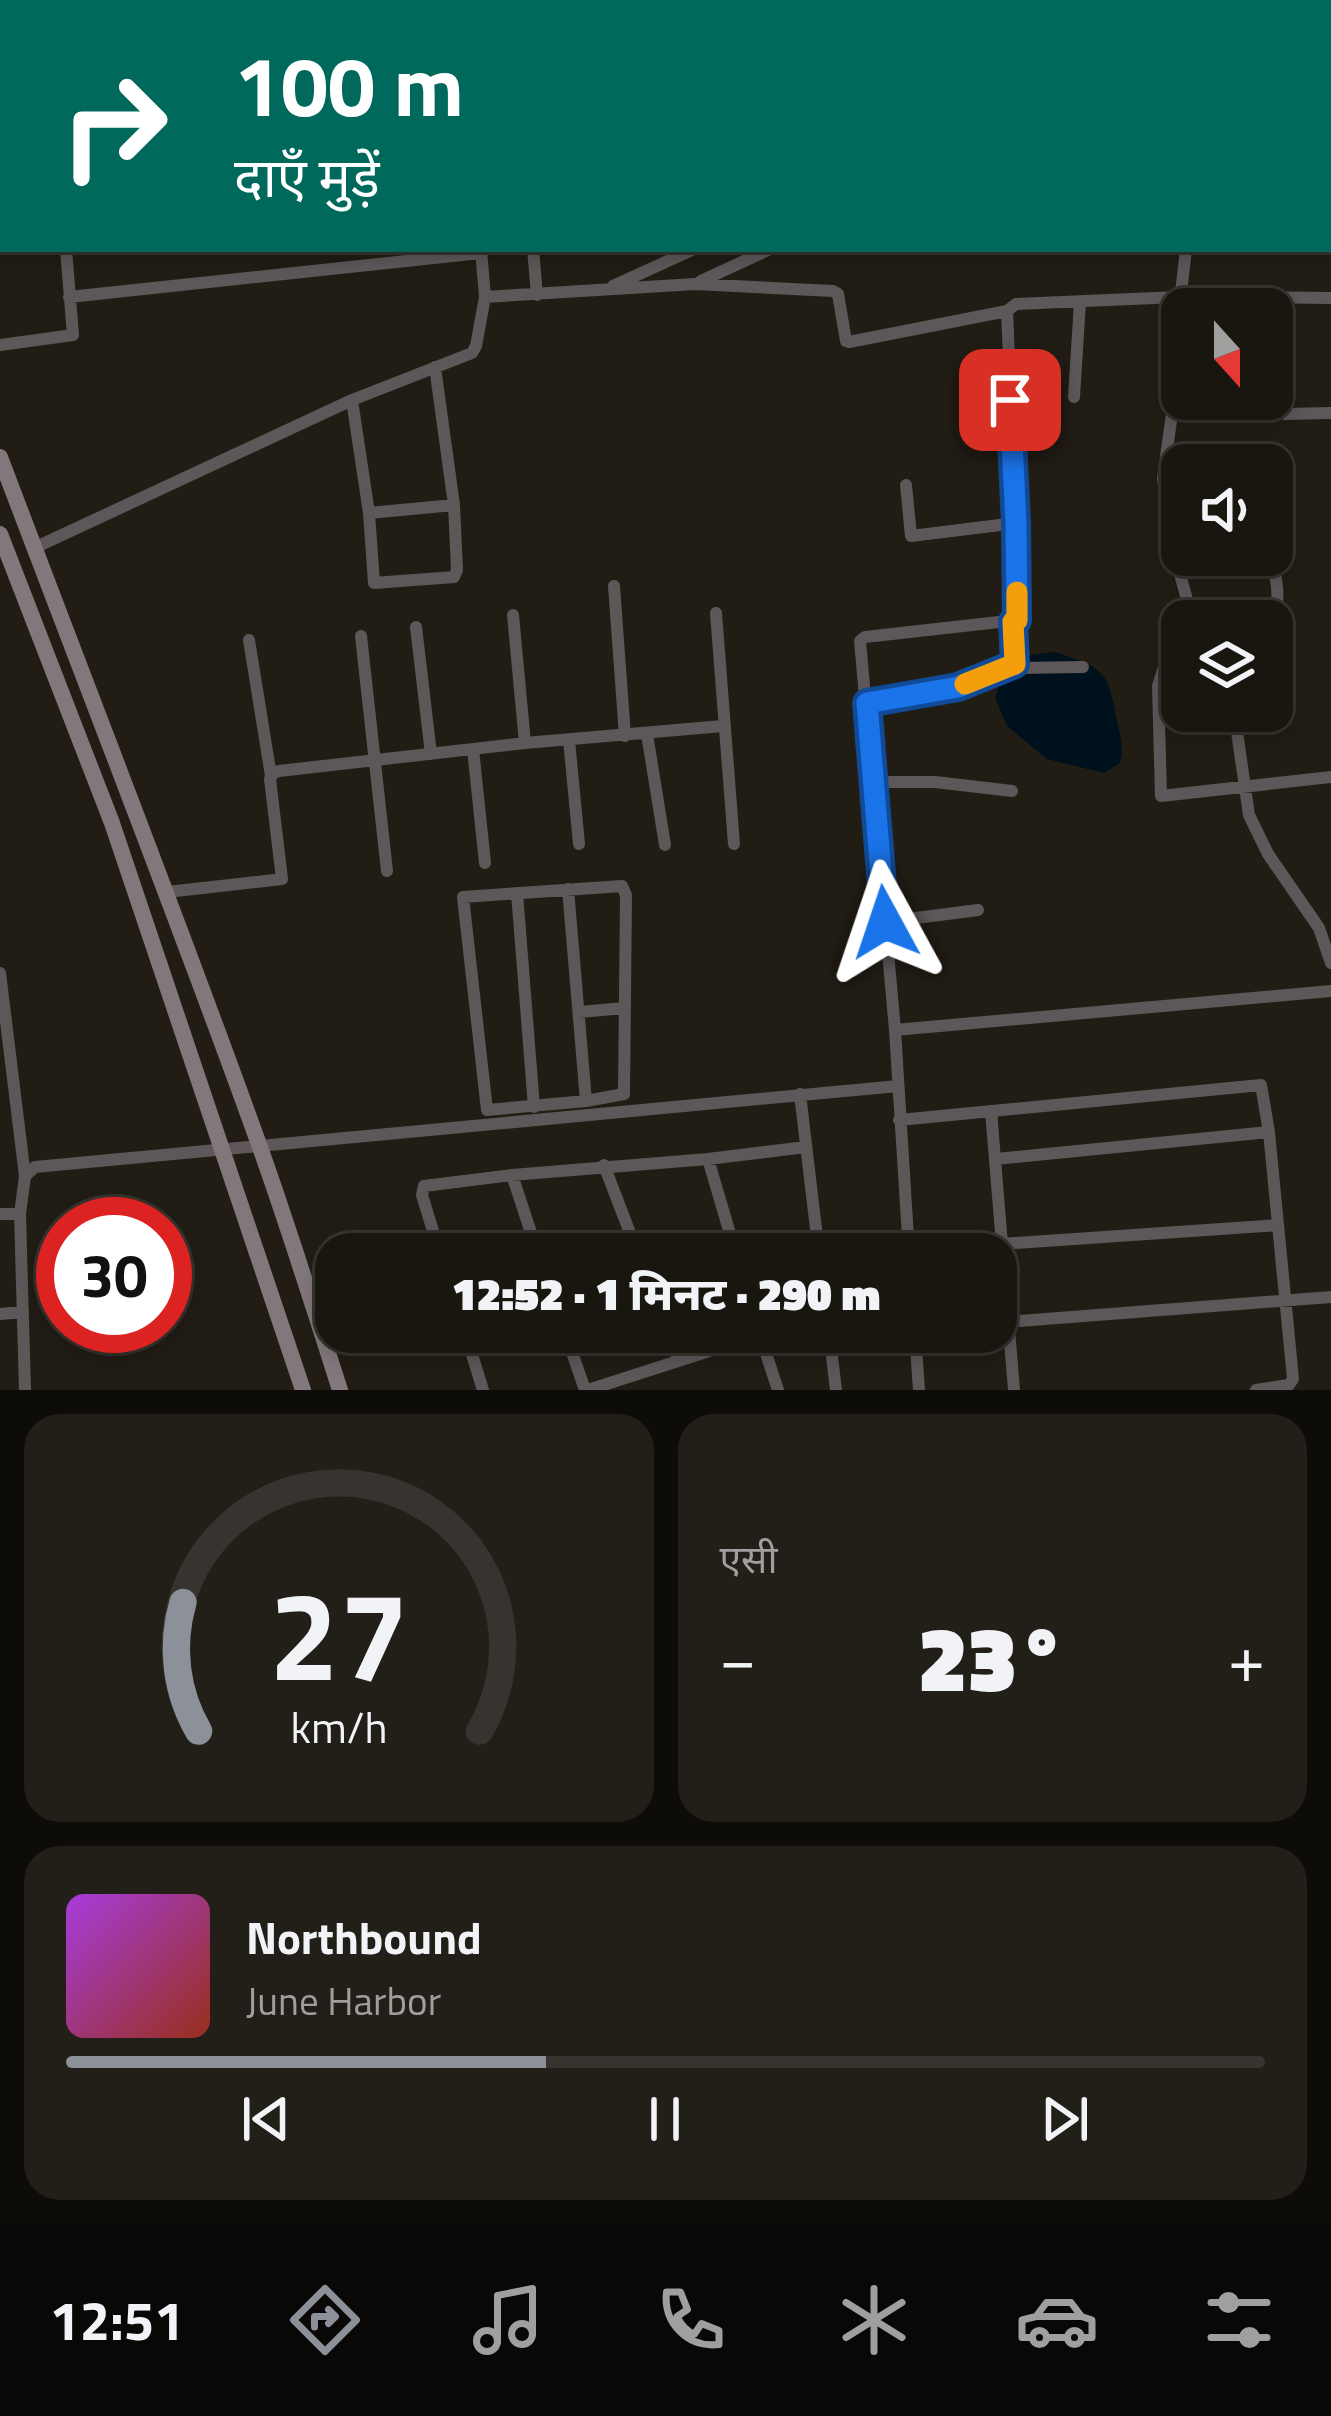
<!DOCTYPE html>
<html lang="hi">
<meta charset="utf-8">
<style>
:root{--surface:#19150f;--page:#221e18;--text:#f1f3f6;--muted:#9f9f9e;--line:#37342f;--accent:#8c9099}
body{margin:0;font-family:"Titillium Web","Noto Sans Devanagari",sans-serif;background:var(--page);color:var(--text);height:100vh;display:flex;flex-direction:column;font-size:45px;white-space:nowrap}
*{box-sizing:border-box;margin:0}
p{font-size:39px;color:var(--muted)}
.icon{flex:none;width:66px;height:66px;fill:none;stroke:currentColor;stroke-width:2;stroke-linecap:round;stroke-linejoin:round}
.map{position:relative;height:1390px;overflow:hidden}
.details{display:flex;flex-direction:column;gap:24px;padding:24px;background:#0e0c08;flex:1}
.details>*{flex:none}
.top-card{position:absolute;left:0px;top:0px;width:1332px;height:252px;box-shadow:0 6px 18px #0003,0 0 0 3px var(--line);background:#00695c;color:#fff;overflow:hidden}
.needle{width:78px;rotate:159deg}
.tools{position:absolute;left:1161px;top:288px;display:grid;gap:24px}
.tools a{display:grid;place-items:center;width:132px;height:132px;border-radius:24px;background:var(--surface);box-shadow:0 6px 18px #0003,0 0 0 3px var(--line);font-size:60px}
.speed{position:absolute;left:36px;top:1197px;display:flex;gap:24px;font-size:60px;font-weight:700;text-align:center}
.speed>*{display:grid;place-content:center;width:156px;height:156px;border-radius:50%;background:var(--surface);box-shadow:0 6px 18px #0003,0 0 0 3px var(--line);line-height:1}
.speed .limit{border:18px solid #d22;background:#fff;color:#111}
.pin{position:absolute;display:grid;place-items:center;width:102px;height:102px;color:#fff;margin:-51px;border-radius:24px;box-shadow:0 6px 18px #0006}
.me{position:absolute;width:132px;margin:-66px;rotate:355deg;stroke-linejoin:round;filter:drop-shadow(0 0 9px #0008)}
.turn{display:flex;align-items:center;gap:42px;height:252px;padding:0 36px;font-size:54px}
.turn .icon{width:156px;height:156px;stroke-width:2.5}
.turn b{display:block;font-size:84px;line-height:102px}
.big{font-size:90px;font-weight:800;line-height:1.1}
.details .tile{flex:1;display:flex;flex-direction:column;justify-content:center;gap:18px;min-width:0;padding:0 42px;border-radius:36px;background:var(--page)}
.details .dial{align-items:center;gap:0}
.dial svg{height:312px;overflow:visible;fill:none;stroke:var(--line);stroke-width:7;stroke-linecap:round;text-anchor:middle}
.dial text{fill:var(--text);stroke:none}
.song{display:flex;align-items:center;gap:36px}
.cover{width:144px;height:144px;border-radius:18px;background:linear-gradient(135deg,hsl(280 70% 55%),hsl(10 70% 35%))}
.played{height:12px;border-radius:6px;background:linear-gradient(90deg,var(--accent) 40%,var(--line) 40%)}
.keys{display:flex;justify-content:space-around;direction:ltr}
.heat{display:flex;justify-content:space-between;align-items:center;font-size:66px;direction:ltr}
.details .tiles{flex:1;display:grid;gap:24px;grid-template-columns:1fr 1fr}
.tile:last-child{grid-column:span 2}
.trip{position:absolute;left:315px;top:1233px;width:702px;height:120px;border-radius:36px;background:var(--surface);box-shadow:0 6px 18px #0003,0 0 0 3px var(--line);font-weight:800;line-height:120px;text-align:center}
.menu{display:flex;height:192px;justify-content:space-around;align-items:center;background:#0a0806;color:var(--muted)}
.menu .icon{width:84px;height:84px}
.menu .selected{color:var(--accent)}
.menu b{font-size:54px;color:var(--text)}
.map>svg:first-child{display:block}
</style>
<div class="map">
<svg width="1331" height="1390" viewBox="0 0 1331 1390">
<rect width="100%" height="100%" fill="#211c14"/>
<!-- water -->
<path fill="#00111e" d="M1054 652C1107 668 1108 672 1118 725 1121 740 1124 748 1120 763L1104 773 1047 759 1007 726 995 698 1001 679 1023 656Z"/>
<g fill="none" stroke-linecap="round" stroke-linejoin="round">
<!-- lane -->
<path stroke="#5d5759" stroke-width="6" d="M119 0V3"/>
<!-- street -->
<path stroke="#5d5759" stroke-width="12" d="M392 0V3
M454 0V3
M1161 0V3
M533 249 537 295
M481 250 485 297
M701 281 770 249
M613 286 694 249
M69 297 481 253
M1280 298V410L1285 414 1331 413
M0 345 73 335 66 249
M1074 397 1080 302
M352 400 369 513 374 583 454 577 457 570 454 505 435 367
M906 485 911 536 1016 523
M369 513 454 505
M34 548 352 400 472 353 476 346 485 297 695 284 833 291 838 294 846 341 849 342 1007 311
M1271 555C1276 578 1282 599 1272 621
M614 586 625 736
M716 613 734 844
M513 615 525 743
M1193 621 1171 542 1163 478 1177 378 1173 325 1179 296 1331 298
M1013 622 1015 664 1017 668 1083 667
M416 627 431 754
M361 636 387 871
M249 640 271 776
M1182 643 1172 651 1165 664 1158 686 1161 796 1331 777
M867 703 958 687 1015 664
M1234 711 1249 815 1268 854 1319 928 1331 963
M647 734 665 845
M569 740 579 844
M473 749 485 863
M872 782H935L1012 791
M622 886 626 895 624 1094 586 1101 487 1110 463 897Z
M568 889 586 1101
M167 892 282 879 270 779 273 773 279 771 525 743 723 726
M517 893 534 1107
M885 922 978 910
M0 973 25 1176
M579 1012 625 1008
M895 1030 1331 991
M800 1094 819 1254
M991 1111 1014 1390
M899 1120 1261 1085 1269 1132 1293 1379 1289 1385 1256 1390
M708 1159 736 1254
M996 1159 1269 1132
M604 1165 638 1254
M512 1175 538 1254
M0 1214H20
M1001 1244 1278 1225
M440 1254 422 1195 424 1186 512 1175 708 1159 806 1147
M909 1254 895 1030 860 641 865 637 1017 620 1016 523 1007 311 1016 304 1178 297 1181 293 1186 249
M0 1314 23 1312
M1007 1322 1331 1297
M465 1332 483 1390
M565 1332 585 1390
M668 1332 679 1360
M759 1332 778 1390
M829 1332 836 1390
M915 1332 919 1390
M25 1390 20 1214 25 1176 35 1167 898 1086
M588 1390 759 1335"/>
<!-- secondary -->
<path stroke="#82787b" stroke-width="16" d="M0 457C86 685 175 911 257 1139 287 1222 313 1306 340 1390
M0 534 112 823 303 1390"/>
</g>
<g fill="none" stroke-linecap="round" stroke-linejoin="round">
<defs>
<path id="route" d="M885 922 867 703 958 687 1015 664 1013 622 1017 620 1016 523 1010 400"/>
</defs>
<!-- route casing -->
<use href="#route" stroke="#114b97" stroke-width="30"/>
<!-- route -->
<use href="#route" stroke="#1a73e8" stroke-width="21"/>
<!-- slow -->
<path stroke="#f59e0b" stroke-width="21" d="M965 684 1015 664 1013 622 1017 620V592"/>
</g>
</svg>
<div class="tools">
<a><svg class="needle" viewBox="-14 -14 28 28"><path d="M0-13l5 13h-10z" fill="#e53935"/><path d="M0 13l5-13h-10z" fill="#9f9f9e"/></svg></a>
<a><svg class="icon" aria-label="sound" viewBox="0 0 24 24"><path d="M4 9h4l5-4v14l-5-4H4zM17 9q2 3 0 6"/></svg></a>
<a><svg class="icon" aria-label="layers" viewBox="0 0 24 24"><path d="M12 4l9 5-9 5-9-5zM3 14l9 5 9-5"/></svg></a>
</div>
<div class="speed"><div class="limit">30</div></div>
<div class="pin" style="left:1010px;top:400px;background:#d93025"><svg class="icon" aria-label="arrive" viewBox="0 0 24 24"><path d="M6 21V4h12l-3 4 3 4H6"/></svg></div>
<svg class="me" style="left:885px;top:922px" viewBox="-20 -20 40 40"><path d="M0-17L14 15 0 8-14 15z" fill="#1a73e8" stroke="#fff" stroke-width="4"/></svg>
<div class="trip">12:52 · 1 मिनट · 290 m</div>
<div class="top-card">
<div class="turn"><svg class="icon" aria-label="right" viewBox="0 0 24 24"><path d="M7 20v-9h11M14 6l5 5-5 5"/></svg><div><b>100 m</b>दाएँ मुड़ें</div></div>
</div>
</div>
<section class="details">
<div class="tiles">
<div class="tile dial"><svg viewBox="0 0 100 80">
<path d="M14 69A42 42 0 1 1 86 69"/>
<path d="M14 69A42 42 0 0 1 10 36" stroke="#8c9099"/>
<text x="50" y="56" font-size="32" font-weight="700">27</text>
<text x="50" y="72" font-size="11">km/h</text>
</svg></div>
<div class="tile"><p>एसी</p>
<div class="heat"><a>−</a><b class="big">23°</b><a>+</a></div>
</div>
<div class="tile">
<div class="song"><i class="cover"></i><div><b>Northbound</b><p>June Harbor</p></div></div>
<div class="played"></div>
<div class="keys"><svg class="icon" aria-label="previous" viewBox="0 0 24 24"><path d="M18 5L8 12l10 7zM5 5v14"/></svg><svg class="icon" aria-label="pause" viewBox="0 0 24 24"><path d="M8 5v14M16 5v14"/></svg><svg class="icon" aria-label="next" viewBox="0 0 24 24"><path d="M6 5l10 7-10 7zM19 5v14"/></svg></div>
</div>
</div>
</section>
<nav class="menu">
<b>12:51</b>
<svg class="icon selected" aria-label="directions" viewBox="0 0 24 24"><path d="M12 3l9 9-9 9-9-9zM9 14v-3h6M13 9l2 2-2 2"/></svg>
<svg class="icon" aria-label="music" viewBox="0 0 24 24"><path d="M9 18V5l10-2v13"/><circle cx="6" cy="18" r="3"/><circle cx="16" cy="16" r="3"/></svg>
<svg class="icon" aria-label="phone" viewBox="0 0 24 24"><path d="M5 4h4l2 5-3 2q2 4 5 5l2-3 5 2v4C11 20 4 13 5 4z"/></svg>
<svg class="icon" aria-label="climate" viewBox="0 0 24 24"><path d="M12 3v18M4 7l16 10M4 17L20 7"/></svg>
<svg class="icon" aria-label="car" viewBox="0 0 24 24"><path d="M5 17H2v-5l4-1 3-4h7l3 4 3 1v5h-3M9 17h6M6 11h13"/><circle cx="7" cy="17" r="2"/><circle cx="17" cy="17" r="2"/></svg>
<svg class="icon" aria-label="filters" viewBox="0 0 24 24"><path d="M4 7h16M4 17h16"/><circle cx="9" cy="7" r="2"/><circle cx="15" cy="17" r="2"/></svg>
</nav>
